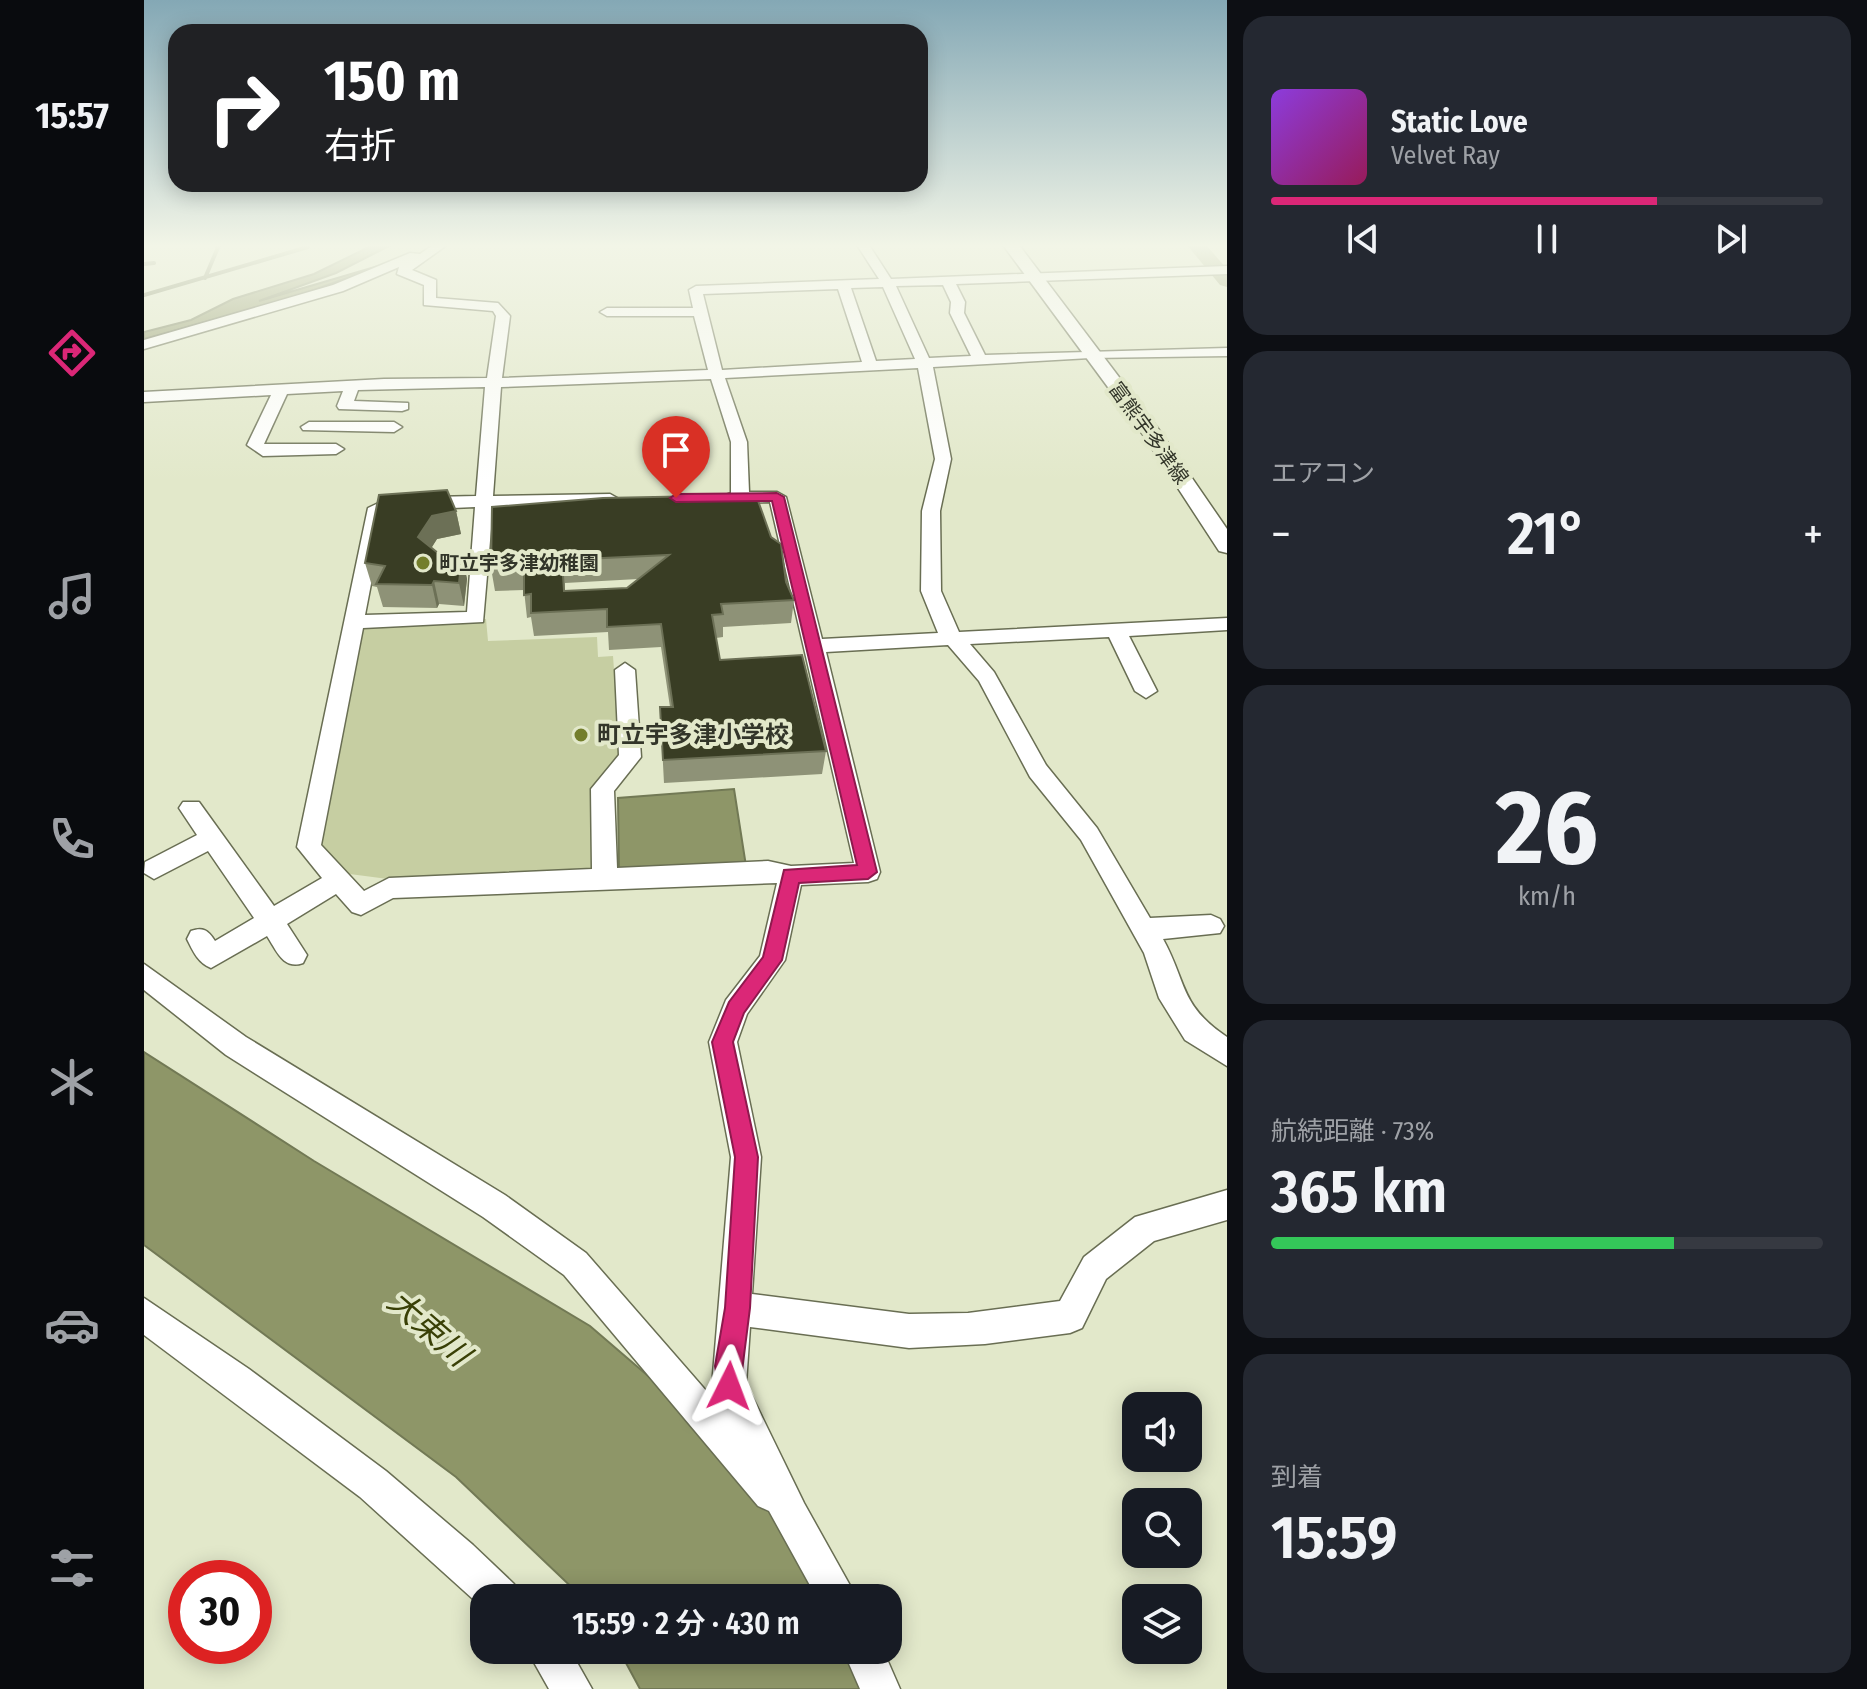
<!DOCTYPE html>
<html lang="ja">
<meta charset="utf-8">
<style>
:root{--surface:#171b24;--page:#242831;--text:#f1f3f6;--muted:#9ea1a6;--line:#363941;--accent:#db2777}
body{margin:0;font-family:"Fira Sans Condensed","Noto Sans JP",sans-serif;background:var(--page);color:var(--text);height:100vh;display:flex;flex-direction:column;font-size:30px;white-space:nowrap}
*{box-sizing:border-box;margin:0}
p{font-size:26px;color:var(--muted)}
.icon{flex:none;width:44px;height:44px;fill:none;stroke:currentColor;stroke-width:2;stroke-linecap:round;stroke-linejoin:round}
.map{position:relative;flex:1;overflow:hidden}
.side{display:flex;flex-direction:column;gap:16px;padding:16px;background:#0d0f14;width:640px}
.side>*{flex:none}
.hud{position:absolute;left:24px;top:24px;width:760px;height:168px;border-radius:24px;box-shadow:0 4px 20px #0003;background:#202124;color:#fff;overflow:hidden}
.controls{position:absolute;left:978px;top:1392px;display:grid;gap:16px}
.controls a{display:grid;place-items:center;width:80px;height:80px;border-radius:16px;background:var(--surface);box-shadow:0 4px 20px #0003;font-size:40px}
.speed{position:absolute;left:24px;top:1560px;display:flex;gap:16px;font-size:40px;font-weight:700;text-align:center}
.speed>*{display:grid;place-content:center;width:104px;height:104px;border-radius:50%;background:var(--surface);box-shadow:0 4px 20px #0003;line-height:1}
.speed .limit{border:12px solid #d22;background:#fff;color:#111}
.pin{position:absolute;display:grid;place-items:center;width:68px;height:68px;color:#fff;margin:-82px -34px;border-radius:50% 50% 50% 0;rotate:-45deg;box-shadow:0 0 8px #0007}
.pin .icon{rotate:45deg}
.me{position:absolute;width:88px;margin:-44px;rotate:3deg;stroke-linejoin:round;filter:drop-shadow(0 0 6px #0008)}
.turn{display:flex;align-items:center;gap:28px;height:168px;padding:0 24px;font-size:36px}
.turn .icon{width:104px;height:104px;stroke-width:2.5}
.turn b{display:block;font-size:56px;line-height:68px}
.big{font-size:60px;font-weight:600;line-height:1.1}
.side .widget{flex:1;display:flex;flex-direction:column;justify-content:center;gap:12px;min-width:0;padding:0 28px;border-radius:24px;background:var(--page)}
.side .dial{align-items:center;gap:0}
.dial b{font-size:104px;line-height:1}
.song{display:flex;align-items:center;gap:24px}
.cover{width:96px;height:96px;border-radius:12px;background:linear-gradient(135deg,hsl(270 70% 55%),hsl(330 70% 35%))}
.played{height:8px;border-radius:4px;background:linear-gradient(90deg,var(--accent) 70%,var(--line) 70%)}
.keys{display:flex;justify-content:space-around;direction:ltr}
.heat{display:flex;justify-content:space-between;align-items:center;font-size:44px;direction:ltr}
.charge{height:12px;border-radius:6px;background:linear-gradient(90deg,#34c759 73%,var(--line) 0)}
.trip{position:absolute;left:326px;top:1584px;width:432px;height:80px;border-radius:24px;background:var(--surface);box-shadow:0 4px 20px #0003;font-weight:600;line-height:80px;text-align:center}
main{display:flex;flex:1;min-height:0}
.dock{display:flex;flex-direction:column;width:144px;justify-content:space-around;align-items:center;background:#090b0e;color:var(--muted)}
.dock .icon{width:56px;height:56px}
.dock .active{color:var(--accent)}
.dock b{font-size:36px;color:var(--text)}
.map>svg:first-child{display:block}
</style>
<main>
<nav class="dock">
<b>15:57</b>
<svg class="icon active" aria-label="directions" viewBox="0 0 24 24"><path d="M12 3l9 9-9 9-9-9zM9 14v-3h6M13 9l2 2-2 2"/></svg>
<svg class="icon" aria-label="music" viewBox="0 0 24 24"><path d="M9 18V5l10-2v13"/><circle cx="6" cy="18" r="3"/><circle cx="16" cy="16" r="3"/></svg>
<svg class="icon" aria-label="phone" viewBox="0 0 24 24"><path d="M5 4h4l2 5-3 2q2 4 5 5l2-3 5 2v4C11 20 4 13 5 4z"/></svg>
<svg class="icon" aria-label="climate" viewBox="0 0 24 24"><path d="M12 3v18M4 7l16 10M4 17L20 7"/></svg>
<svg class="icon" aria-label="car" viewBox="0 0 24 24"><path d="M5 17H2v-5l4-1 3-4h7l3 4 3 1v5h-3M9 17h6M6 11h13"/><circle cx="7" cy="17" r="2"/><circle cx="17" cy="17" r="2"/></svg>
<svg class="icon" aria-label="filters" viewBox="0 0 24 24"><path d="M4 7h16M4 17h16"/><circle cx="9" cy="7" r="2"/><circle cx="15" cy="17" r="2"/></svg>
</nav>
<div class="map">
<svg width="1083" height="1689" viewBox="0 0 1083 1689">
<rect width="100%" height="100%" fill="#e2e8ca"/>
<!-- green -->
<path fill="#c6cea2" d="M342 619 344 641 453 637 454 657 469 656 476 753 447 789 451 872 244 879 198 873 175 845 214 626Z"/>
<!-- water -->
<path fill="#8e9668" stroke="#727955" stroke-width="2" d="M229 245H247L192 273 115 301 241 264 151 297 0 339V332L47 320 89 299 170 274Z
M590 789 602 866 475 871 474 798Z
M0 1052 170 1161 446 1326 553 1418 654 1547 684 1598H439L312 1477 0 1245Z
M475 1650H714L735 1689H496Z"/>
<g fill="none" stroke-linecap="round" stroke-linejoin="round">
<!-- stream -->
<path stroke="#727955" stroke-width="4" d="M0 264 10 263
M61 278 75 245
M0 295 164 247"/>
<!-- river -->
<path fill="#8e9668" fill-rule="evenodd" d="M1043 245H1062L1083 269V287L1076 285Z"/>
<defs>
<path id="minor" d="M289 245H303L268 270 292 280V298L354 303 366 316 358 378 564 370 550 316H463L456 312 463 308H549L545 290 552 286 735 279 713 245H725L747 279 1083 266V274L812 284 821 302 820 313 841 355 1083 348V356L946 358 789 367 807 459 796 511 797 591 815 632 1083 618V630L985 636 1013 691 1002 698 991 691 965 637 826 644 850 672 902 765 953 828 1006 918 1067 915 1076 919 1080 926 1076 933 1019 939C1043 982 1035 1005 1083 1037V1066L1041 1040 1015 998 1000 953 937 840 886 777 835 681 804 645 682 652 736 872 733 879 724 882 657 885 641 960 603 1014 593 1042 617 1157 608 1294 765 1314 824 1313 916 1301 940 1257 991 1217 1083 1190V1220L1010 1241 962 1279 938 1328 926 1333 841 1344 765 1348 606 1327 602 1384 660 1503 713 1598H673L625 1511 614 1506 420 1275 339 1217 82 1055 0 990V964L102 1037 361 1195 442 1253 578 1409 568 1386 587 1157 565 1042 582 1000 616 956 633 883 249 898 217 915 208 912 192 894 143 924 163 955 159 963C139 970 133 951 123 936L67 968C54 963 49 951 43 939L47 931C59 927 64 930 71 941L110 918 64 851 10 879 0 873 1 862 53 835 35 808 39 802H55L130 906 178 878 153 847 224 508 245 498 332 496 341 387 214 390 210 401 264 403V409L258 411 195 409 193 406 199 391 143 394 120 444H192L200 449 192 454 119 456 103 445 127 395 0 402V392L240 379 343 378 352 316 349 311 280 305V285L253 274 255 267 199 291 0 349V340L189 285 266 253 276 254ZM799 285 807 302 806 313 827 356 785 358 752 286ZM739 287 771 359 732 361 707 288ZM694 289 718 362 578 370 559 294ZM774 368 791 459 778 511 777 591 794 633 678 639 642 497 633 492H605L603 442 581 378ZM567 379 587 442V493L574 498 583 503 626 502 710 863 647 866 624 861 473 868 470 791 497 757 491 670 481 663 471 670 475 755 447 789 448 869 245 878 220 891 177 845 219 628 339 622 349 506 466 504 475 499 466 494 349 496 357 387ZM331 507 323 612 221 615 241 511Z
M165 422H250L258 427 250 432 159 430 157 427Z
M0 1298 105 1369 242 1471 329 1545 370 1584 375 1598H340V1609L216 1497 0 1335Z
M383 1650H426L448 1689H405Z
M699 1650H739L756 1689H716Z"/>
<path id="major" d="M859 245H875L1015 430 1083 529V553L1075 551 1000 436Z"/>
</defs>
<!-- minor casing -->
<use href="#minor" stroke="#696e53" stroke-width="3"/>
<!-- major casing -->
<use href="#major" stroke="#696e53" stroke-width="3"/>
<!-- minor -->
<use href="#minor" fill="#fff" fill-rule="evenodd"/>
<!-- major -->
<use href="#major" fill="#fff" fill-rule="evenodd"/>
</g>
<!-- wall -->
<path fill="#8e9277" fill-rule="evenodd" d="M348 507 642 582 650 600 647 623 579 627V637L572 638 576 660 682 751 678 774 520 783 516 707H526L517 647 465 650 464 632 390 636 387 617 383 618 380 590 351 591 347 568ZM494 579 483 588 421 591V583Z
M312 511 317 534 293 539 287 548 294 553 318 556 323 579 320 606 295 604 293 608 239 607 233 587 228 586 221 563Z"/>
<!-- shaded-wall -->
<path fill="#6c7056" d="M312 511 317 534 293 539 280 560 274 537 288 516Z
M318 556 323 579 320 606 315 583Z
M290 581 295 604 293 608 288 585Z"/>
<!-- building -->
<path fill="#393d24" stroke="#6c7056" stroke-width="2" fill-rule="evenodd" d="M303 490 312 511 288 516 274 537 294 553 318 556 315 583 290 581 288 585 232 584 241 566 221 563 235 495Z
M612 495 627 537 637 544 642 582 650 600 577 604 579 614 568 615 576 660 658 655 682 751 519 760 516 707H529L517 624 463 627V609L387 613V594L380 595V567L347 568 348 507 459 498ZM525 555 483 588 420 591 418 560Z"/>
<!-- sky -->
<linearGradient id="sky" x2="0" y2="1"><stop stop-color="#84a8b5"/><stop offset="0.51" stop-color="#f2f5e7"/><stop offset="1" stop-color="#f2f5e7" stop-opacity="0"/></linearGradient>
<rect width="1083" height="481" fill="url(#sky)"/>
<!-- route -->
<path fill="#db2777" stroke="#8e194d" stroke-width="2" d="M633 493 640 497 733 872 724 879 655 883 638 960 600 1013 589 1042 614 1157 606 1308 595 1395 585 1399 576 1395 571 1366 581 1308 591 1157 568 1042 585 1002 619 957 640 870 713 865 628 501 532 502 526 498 532 494Z"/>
<!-- markers -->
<g fill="#737e2b" stroke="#e2e8ca" stroke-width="3">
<circle cx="279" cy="563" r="8"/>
<circle cx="437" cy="735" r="8"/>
</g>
<g text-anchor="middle" stroke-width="8" stroke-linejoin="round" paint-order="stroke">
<!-- far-street labels -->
<g font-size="20" fill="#323529" stroke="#e2e8ca">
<text transform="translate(1005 433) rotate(54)" y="7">富熊宇多津線</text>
</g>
<!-- far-poi labels -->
<g font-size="20" font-weight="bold" fill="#323529" stroke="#e2e8ca" text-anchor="start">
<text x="295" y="570">町立宇多津幼稚園</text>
</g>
<!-- poi labels -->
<g font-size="24" font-weight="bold" fill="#323529" stroke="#e2e8ca" text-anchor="start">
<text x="453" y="743">町立宇多津小学校</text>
</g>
<!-- near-water labels -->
<g font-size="32" font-style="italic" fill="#394006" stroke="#e2e8ca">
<text transform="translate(285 1328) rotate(41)" y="11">大束川</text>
</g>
</g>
</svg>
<div class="controls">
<a><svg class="icon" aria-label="sound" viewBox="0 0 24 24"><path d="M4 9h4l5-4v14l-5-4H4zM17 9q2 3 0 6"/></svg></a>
<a><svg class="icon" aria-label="search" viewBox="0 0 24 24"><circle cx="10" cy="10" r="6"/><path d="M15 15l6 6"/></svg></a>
<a><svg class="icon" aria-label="layers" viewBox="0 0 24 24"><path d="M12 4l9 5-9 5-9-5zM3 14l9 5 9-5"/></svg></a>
</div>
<div class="speed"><div class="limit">30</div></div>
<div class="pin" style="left:532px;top:498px;background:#d93025"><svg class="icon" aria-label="arrive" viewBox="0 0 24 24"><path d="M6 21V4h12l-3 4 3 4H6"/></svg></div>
<svg class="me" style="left:585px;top:1386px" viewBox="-20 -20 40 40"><path d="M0-17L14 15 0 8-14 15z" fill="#db2777" stroke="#fff" stroke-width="4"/></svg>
<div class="trip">15:59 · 2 分 · 430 m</div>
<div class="hud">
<div class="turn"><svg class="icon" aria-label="right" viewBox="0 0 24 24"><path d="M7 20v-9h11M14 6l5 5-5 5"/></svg><div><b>150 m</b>右折</div></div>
</div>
</div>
<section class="side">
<div class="widget">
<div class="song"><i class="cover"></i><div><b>Static Love</b><p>Velvet Ray</p></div></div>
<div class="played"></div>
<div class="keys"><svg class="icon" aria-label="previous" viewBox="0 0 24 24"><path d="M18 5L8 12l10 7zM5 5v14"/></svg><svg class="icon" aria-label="pause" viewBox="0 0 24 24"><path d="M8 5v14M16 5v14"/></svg><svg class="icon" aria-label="next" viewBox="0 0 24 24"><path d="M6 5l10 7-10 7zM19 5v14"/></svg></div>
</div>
<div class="widget"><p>エアコン</p>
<div class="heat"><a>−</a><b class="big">21°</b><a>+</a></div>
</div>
<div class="widget dial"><b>26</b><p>km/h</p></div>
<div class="widget"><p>航続距離 · 73%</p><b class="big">365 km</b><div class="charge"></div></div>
<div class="widget"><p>到着</p><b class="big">15:59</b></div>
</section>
</main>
